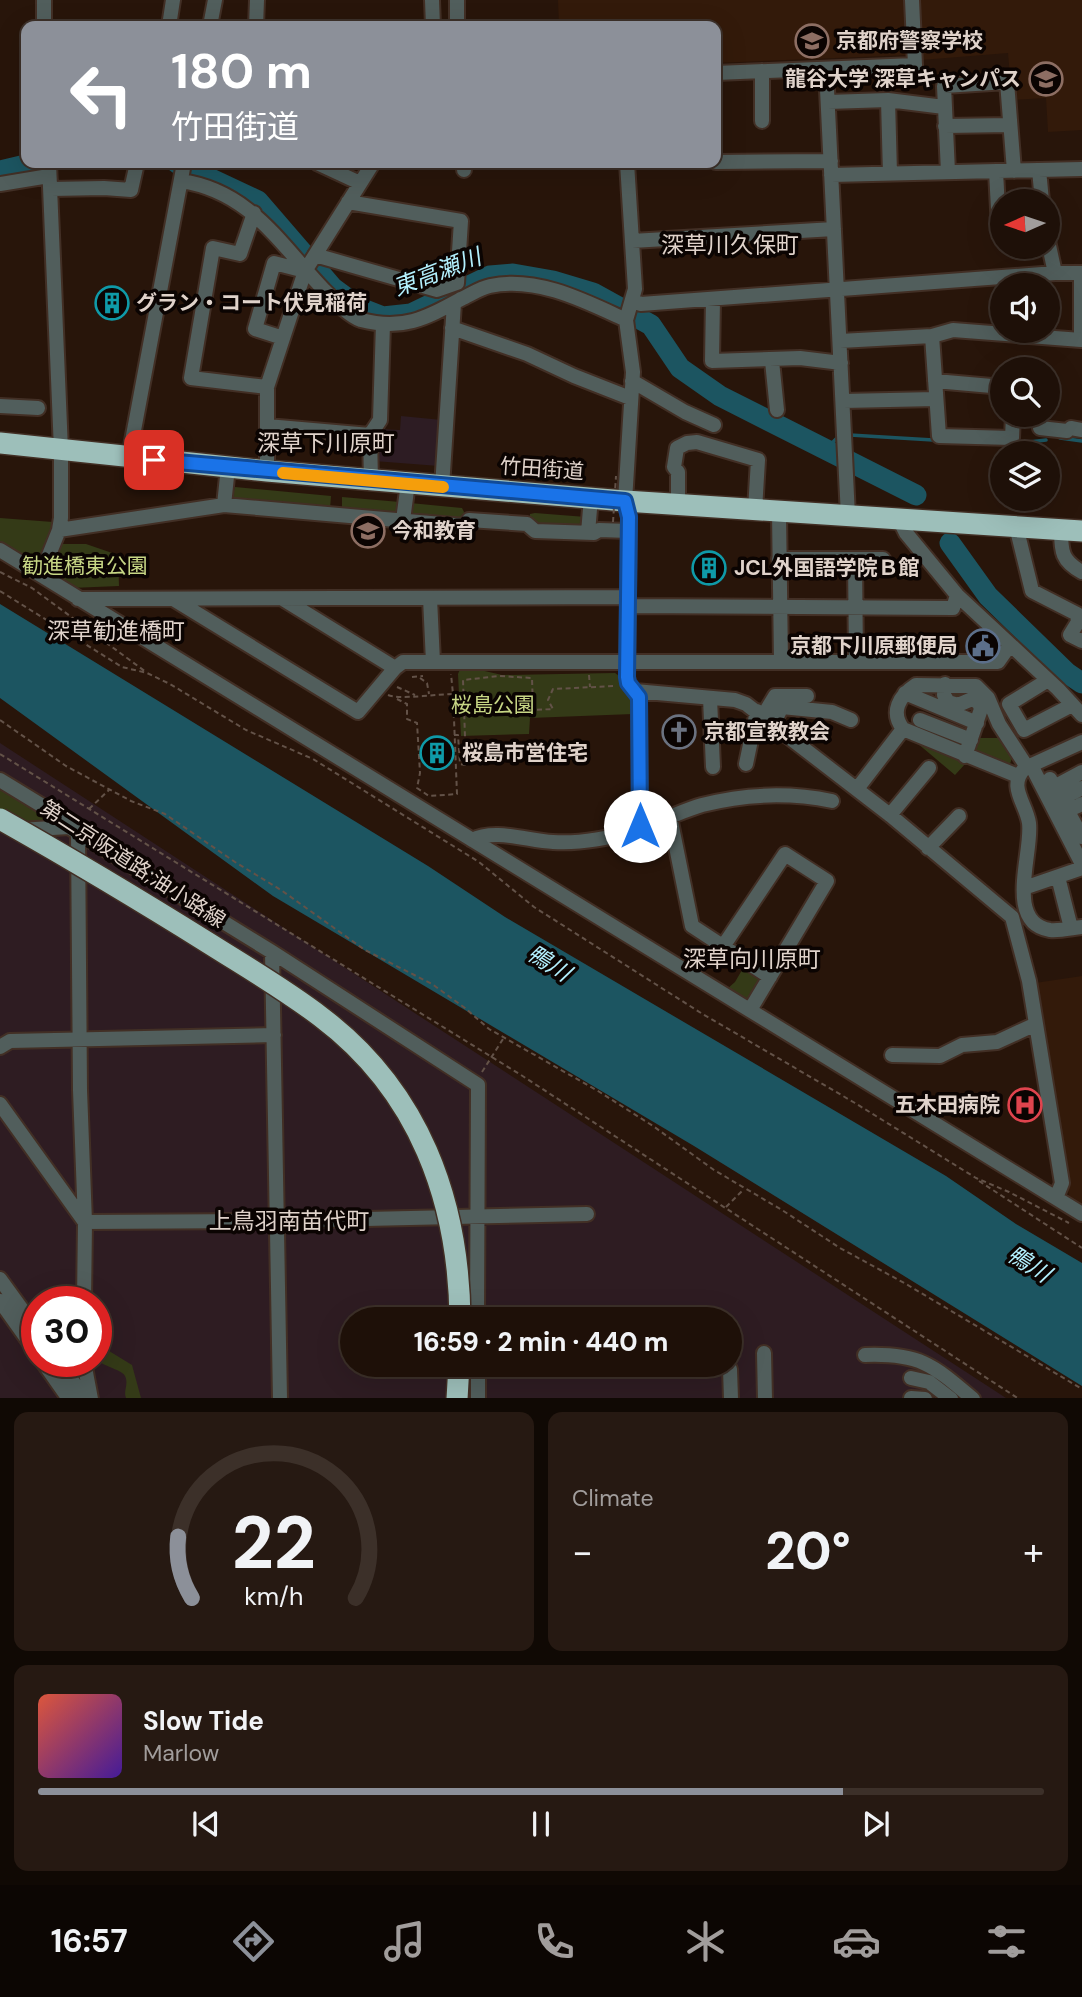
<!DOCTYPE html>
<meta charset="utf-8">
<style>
:root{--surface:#1e1008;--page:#261912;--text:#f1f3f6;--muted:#a19d9c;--line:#3c3029;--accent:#8c9099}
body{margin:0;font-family:"DM Sans","Noto Sans JP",sans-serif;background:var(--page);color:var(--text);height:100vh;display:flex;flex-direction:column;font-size:26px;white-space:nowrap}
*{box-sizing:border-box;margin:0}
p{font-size:23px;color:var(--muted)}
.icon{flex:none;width:38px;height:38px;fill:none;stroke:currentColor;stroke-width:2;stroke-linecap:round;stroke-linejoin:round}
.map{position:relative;height:1398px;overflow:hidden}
.panel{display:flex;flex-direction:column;gap:14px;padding:14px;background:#100904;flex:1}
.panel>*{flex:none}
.banner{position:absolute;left:21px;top:21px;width:700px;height:147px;border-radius:14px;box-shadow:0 7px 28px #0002,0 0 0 2px var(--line);background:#8c9099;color:#fff;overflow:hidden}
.needle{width:46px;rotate:267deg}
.controls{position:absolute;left:990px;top:189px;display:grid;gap:14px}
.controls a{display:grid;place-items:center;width:70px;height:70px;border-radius:50%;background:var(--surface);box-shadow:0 7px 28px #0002,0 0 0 2px var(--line);font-size:35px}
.speed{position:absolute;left:21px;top:1286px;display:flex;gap:14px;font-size:35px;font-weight:700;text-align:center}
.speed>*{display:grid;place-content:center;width:91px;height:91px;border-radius:50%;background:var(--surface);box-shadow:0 7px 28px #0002,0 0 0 2px var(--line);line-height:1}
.speed .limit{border:10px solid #d22;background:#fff;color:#111}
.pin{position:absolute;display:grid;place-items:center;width:60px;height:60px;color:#fff;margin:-30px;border-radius:14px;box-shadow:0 4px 10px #0006}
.me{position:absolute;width:77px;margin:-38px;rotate:0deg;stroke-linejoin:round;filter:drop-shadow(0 0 5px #0008)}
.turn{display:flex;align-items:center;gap:24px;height:147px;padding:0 35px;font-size:32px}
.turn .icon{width:91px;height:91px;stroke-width:2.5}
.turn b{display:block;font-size:49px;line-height:60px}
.big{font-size:52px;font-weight:800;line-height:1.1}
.panel .card{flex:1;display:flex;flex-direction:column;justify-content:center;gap:10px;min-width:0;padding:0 24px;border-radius:14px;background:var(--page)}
.panel .dial{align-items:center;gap:0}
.dial svg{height:182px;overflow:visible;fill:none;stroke:var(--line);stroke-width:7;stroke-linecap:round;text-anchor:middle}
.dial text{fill:var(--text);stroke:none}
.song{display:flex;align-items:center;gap:21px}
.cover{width:84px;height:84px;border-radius:10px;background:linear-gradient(135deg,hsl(10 70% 55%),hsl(260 70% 35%))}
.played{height:7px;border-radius:4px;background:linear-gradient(90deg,var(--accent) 80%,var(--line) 80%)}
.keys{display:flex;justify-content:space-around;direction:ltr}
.heat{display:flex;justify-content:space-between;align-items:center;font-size:38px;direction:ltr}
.panel .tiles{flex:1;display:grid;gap:14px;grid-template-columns:1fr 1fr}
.card:last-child{grid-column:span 2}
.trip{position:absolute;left:340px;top:1307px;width:402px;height:70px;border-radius:35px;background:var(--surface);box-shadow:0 7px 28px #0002,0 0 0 2px var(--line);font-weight:800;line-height:70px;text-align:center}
.tab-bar{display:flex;height:112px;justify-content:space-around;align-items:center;background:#0c0603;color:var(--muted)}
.tab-bar .icon{width:49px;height:49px}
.tab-bar .selected{color:var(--accent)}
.tab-bar b{font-size:32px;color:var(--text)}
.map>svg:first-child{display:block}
</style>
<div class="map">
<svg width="1082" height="1399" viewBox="0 0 1082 1399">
<rect width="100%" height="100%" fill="#28150a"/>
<!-- commercial -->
<path fill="#2d1c23" d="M401 416 442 420 439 466 374 461 376 429 400 430Z"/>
<!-- industrial -->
<path fill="#2e1c22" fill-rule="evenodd" d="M0 743 1006 1398H0ZM37 1302H96V1362H37ZM352 1320H730V1365H352Z"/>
<!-- built -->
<path fill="#331a0a" d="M558 0H906L909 55 716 63V26H559Z
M919 0H1082V130L1048 132 1046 98 1012 100 1008 53 921 60Z
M1082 976V1205L1069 1196 1035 983Z"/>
<!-- green -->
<path fill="#343a17" d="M235 487 331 496 330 509 231 501Z
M342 497 400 502 398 513 342 509Z
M410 503 462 508 464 512 463 519 409 516Z
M535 513 586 517 584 526 537 525 530 520V514Z
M0 518 53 522V533L42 562 34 564 0 543Z
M59 544H86L118 555 119 586 71 588 52 576 51 567Z
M460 669H476L502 675 615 673C629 682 632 697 633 714L530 718 529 734 461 736 458 674Z
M949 691H967L989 715 979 738H1001L1013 755 1010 764 1007 765 973 753 984 710 959 701 947 693Z
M917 743 966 763 955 775Z
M0 789 49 819 47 824 0 828Z
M742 970 751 971 758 976 761 985 750 1001 742 1000 727 989 735 982Z
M96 1343 132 1365 141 1398H126C123 1391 129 1384 125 1376 123 1370 104 1367 96 1359Z"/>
<!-- water -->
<path fill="#1c5561" d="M0 604 428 866 505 917 946 1176 1016 1224 1082 1263V1386L694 1146 273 896 0 698Z"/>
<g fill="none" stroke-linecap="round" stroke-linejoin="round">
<!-- stream -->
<path stroke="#1c5561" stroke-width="3.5" d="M850 435 933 440
M1060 438 1082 441
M1013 444 1046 440
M830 451 833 442 838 437"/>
<!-- river -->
<path stroke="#1c5561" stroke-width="21" d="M177 163 258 201 333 288 360 308 383 317 411 314 490 276 513 274 553 281 593 293 651 325 680 368 720 396 916 495
M0 171 34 163
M950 543 988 596 1067 673 1082 683"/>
<defs>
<path id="minor" d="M44 0V26
M432 0 433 26
M457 0V26
M169 26 173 0
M210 26 215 0
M256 26 257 0
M826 69 848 516
M762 71V121
M716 73 915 65 912 0
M888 100 890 174
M828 102 888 100 944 107
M945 126 1010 125
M716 162 831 161
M317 163 360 183
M464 170V163
M1039 170 1042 201
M996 171 999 228H1003
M948 172 944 86 1007 82 1014 171
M831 175 1082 169
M181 181C250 191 280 244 324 290 334 300 349 316 361 320 403 331 426 318 461 299 470 295 480 288 490 286 537 276 585 301 626 320
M0 184 49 176
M51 189 104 188 131 190 137 163
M254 213 240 254 213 248 191 378 267 387
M632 241 834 229
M1048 241 1055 273
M315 255 437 290 457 283 461 221 348 202
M713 299 712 361 800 358 841 363
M632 301 641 304 1055 273H1082
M452 328 527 354 574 376 630 398
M932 336 939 436 1012 438 1013 415
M283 338 255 329 274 263 305 271
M840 341 932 336 953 330 1081 340V273
M772 361 777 410
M632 381 685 412 714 425
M935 381 1003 387
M843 401 936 399
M0 406 38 408
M267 426 370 435 371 481
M1040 428 1067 431
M1071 428 1082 430
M370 435 380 420 383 324
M129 457 184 163
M267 471V387L305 271 373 163
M442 487 454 303
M224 505 228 467
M678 505V472L674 467 677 448 687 443 697 442 758 460 755 510
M779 512 781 662
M903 519 902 525 906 533 957 595 1058 689 1082 715
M403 520 408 483
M1016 526 1032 591 1077 614 1078 622 1070 635 1082 641
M59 530 224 505 465 526 469 520 527 524 535 531 594 533 599 530 629 531
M1061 530C1061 552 1062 561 1082 572
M588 533 591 497
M0 550 1082 1214
M779 559H883
M855 559 856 662
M41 575 59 530 61 518V450L49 163
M430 598 433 662
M78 599 627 597
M283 599 395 668
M175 600 358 712 395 668 403 662H998L1010 645
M628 606 953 608 957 595
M1048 680 1009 704 1024 730 1072 705
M945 684 944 695 948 702 958 705 972 699 979 703 981 709 965 756
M635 691 735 700 746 704 890 815 1012 917 1029 981 1062 1183 1056 1198
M905 693 977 723
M710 698 713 767
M763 716 775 696H807
M920 720 971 740
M773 724 782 707 832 712 851 720
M1082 742 1025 768C1007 786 1026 803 1029 823 1033 852 1004 923 1050 930 1060 931 1072 928 1082 927
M746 764 757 711
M1031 765 1082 864
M1018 776 903 729C890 712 899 696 916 685L976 686 988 698 999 724 1027 767
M1050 779 1082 837
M0 780 41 805 69 827
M860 785 903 729
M1054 787 1082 772
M1061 799 1082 788
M1067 811 1082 804
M890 815 929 768
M670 817 692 926 770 977
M640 826C662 822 681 811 702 805 745 794 788 792 832 801
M19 830 69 827 272 952 478 1085 477 1320
M78 834 80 1090 85 1222 84 1302
M472 840C495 828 528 841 553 842 582 844 612 837 640 830L639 697 628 683 627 677 629 517 625 501 633 372 626 320 635 289 627 163
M928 848 959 816
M1058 877 1071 928
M1024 888 1082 868
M724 945 785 854 827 881 750 1010
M272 952 280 1399
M0 1047 10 1041 274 1035
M892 1055 940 1056 962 1045 997 1042 1036 1024
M0 1104 84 1221
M85 1222 277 1221 587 1214
M0 1279 37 1330
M0 1301 37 1353
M764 1353 765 1399
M865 1355C920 1353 933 1365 973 1399
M43 1362 69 1399
M59 1362 85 1399
M84 1362 91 1399
M478 1365V1399
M730 1369 731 1399
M911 1378 929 1382 951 1399
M911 1398 925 1399"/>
<path id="highway" d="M0 443 267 471 625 501 1082 531
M457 1399 459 1365"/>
</defs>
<!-- minor casing -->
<use href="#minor" stroke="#422f25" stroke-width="18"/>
<!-- highway casing -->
<use href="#highway" stroke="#422f25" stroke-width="24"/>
<!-- path -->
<path stroke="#635248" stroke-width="2" stroke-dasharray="5 3.5" stroke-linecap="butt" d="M0 572 32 588 146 672
M0 591 122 667 147 673 170 684 246 730 313 759 479 862 534 907 701 1013 855 1103 976 1178 1009 1192 1069 1223
M589 675 590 687
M412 677 423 676
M420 678 427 683 429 694
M397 687 415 695
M388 695C399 700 437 694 453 694L451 674
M397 699 407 704V719L417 723 420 773 417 788 429 796 457 794 453 694
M0 720 66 766 131 801 165 814 235 862 281 890 365 950 432 984 465 1008 489 1029 598 1091 653 1126 714 1170 782 1210 840 1248 906 1284 1082 1389
M454 735H458L460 764 466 765 463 680 499 676 532 678 533 710 553 709 548 700 553 689 615 686
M0 754 521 1075 1019 1399
M89 809 110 789
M482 1072 503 1039
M979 1181 1082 1248
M726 1207 744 1189"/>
<!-- minor -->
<use href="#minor" stroke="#515e5c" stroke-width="14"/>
<!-- highway -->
<use href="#highway" stroke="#9dbfba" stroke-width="21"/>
<defs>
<path id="highway-bridge" d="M0 819C71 859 141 901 210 944 248 968 286 990 321 1017 419 1091 459 1200 460 1320"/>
</defs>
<!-- highway-bridge casing -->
<use href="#highway-bridge" stroke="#422f25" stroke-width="24" stroke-linecap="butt"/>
<!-- path-bridge -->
<path stroke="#635248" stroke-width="2" stroke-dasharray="5 3.5" stroke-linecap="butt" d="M613 522 616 476"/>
<!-- highway-bridge -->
<use href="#highway-bridge" stroke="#9dbfba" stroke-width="21"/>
</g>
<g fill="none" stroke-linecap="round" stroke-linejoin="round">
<defs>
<path id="route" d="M154 460 625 501 629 517 627 677 628 683 639 697 640 826"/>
</defs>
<!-- route casing -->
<use href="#route" stroke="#114b97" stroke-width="18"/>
<!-- route -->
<use href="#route" stroke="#1a73e8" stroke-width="12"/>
<!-- slow -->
<path stroke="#f59e0b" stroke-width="12" d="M283 473 443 487"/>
</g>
<!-- icons -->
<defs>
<symbol id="university-ring" viewBox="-11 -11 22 22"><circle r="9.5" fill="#0b0402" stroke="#8d6e63" stroke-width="1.5"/><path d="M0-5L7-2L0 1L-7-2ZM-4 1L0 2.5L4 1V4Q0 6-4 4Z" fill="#8d6e63"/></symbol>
<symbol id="building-ring" viewBox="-11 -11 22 22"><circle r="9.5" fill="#0b0402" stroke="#0f9aa8" stroke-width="1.5"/><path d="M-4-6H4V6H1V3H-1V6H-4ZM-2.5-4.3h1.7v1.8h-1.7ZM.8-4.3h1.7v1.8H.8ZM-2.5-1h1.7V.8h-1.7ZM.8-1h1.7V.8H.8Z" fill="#0f9aa8"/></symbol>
<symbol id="school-ring" viewBox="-11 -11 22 22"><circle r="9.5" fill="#0b0402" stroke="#8d6e63" stroke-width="1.5"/><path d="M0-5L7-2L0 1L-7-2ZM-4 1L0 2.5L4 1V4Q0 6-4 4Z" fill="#8d6e63"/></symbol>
<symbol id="civic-ring" viewBox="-11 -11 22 22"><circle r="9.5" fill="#0b0402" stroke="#5c6f8a" stroke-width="1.5"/><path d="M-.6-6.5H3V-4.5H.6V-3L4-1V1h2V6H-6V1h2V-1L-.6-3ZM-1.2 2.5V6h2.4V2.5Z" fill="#5c6f8a"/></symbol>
<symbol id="church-ring" viewBox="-11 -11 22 22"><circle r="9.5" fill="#0b0402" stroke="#6b7280" stroke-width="1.5"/><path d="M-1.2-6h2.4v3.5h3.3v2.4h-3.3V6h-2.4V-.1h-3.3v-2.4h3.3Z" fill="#6b7280"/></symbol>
<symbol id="hospital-ring" viewBox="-11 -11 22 22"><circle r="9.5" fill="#0b0402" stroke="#e0444e" stroke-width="1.5"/><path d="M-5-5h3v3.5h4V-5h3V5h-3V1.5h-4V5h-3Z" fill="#e0444e"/></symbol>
</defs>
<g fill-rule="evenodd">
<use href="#university-ring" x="793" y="22" width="38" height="38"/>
<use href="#university-ring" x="1027" y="60" width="38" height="38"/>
<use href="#building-ring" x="93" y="284" width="38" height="38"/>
<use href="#school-ring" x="349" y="512" width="38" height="38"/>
<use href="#building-ring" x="690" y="549" width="38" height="38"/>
<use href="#civic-ring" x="964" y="627" width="38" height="38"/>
<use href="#church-ring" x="660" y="713" width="38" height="38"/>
<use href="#building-ring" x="418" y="734" width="38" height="38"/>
<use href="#hospital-ring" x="1006" y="1086" width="38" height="38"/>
</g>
<g text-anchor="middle" stroke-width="7" stroke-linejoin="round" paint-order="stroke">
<!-- poi labels -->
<g font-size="21" font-weight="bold" fill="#dfd2ca" stroke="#0b0402" text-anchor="start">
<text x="836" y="48">京都府警察学校</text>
<text x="1021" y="86" text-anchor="end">龍谷大学 深草キャンパス</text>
<text x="136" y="310">グラン・コート伏見稲荷</text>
<text x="392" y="538">今和教育</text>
<text x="734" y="575">JCL外国語学院Ｂ館</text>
<text x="958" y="653" text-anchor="end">京都下川原郵便局</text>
<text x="704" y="739">京都宣教教会</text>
<text x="462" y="760">桜島市営住宅</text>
<text x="1000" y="1112" text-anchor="end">五木田病院</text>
</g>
<!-- street labels -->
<g font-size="21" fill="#dfd2ca" stroke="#0b0402">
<text transform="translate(542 469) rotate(4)" y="7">竹田街道</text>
<text transform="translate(133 864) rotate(33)" y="7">第二京阪道路;油小路線</text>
</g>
<!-- park labels -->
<g font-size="21" fill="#c7d685" stroke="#0b0402">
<text x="85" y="573">勧進橋東公園</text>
<text x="493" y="712">桜島公園</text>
</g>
<!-- neighbourhood labels -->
<g font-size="23" fill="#dfd2ca" stroke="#0b0402">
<text x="730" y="253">深草川久保町</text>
<text x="326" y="451">深草下川原町</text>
<text x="116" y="639">深草勧進橋町</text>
<text x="752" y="967">深草向川原町</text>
<text x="289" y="1229">上鳥羽南苗代町</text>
</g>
<!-- water labels -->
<g font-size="23" font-style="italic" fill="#b3f0fe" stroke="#0b0402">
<text transform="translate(437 272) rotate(-21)" y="8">東高瀬川</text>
<text transform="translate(549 963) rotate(32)" y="8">鴨川</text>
<text transform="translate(1029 1264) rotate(32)" y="8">鴨川</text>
</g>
</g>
</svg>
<div class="controls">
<a><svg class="needle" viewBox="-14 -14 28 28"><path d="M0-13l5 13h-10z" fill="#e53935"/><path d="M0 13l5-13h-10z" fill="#a19d9c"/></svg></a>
<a><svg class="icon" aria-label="sound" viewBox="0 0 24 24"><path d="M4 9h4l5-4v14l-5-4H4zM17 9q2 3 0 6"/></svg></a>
<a><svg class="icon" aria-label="search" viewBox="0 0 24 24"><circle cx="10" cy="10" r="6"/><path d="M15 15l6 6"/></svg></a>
<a><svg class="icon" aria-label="layers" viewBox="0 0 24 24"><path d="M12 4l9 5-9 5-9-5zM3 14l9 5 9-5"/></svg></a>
</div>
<div class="speed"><div class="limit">30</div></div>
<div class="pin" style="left:154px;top:460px;background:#d93025"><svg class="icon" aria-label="arrive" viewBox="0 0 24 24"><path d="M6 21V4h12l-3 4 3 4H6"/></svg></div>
<svg class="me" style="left:640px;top:826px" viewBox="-20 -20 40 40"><circle r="19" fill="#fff"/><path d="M0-13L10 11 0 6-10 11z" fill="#1a73e8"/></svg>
<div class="trip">16:59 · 2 min · 440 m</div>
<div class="banner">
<div class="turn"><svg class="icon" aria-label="left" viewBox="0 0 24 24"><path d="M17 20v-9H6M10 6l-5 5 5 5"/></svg><div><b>180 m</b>竹田街道</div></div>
</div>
</div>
<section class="panel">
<div class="tiles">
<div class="card dial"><svg viewBox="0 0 100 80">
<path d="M14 69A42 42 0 1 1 86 69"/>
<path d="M14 69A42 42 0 0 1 8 42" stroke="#8c9099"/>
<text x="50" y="56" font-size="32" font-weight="700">22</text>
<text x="50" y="72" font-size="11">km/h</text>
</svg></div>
<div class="card"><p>Climate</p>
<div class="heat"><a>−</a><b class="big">20°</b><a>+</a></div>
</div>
<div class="card">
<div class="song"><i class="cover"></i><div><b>Slow Tide</b><p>Marlow</p></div></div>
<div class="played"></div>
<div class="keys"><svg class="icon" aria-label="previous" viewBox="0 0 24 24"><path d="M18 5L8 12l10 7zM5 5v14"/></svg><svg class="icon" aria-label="pause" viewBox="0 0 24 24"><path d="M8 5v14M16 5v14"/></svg><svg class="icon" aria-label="next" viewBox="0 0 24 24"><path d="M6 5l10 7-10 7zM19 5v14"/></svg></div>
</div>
</div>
</section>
<nav class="tab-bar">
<b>16:57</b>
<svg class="icon selected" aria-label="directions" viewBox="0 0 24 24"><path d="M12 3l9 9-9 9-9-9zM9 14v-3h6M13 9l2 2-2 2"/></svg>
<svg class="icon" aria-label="music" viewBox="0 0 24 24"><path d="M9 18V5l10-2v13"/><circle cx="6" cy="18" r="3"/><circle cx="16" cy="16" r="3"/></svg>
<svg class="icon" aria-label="phone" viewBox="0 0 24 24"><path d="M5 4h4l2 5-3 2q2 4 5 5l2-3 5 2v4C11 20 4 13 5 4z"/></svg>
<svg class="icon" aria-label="climate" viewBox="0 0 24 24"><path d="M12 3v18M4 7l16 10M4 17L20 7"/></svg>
<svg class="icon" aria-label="car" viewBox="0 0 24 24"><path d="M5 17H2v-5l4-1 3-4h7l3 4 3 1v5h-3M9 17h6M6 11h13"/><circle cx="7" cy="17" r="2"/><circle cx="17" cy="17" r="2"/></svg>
<svg class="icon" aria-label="filters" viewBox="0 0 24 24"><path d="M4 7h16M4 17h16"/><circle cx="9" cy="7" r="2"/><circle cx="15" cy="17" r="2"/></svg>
</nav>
